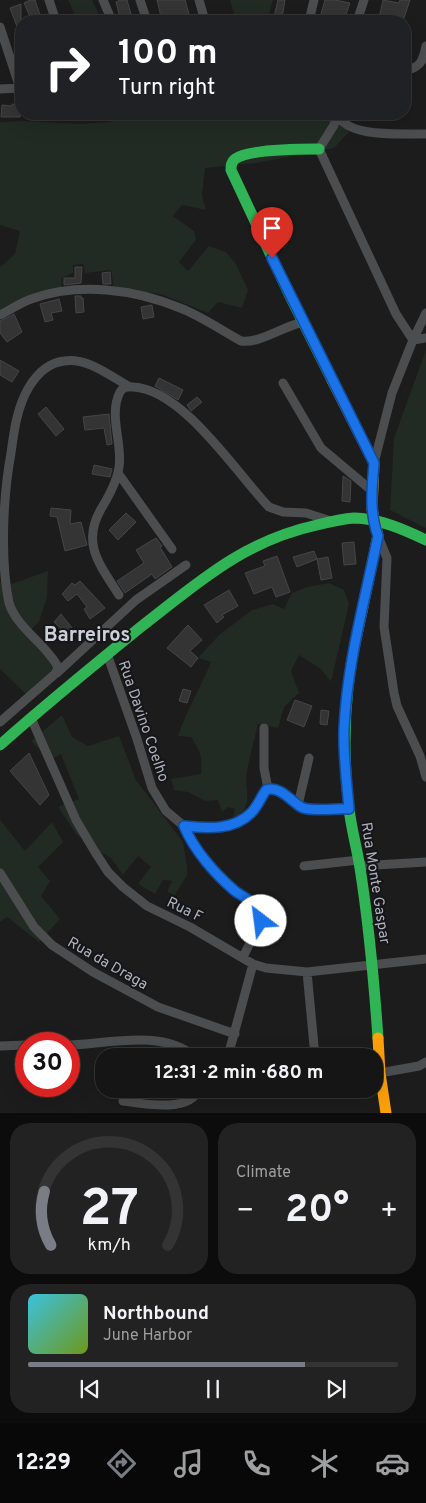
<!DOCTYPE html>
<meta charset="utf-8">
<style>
:root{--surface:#151515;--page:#222;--text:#f1f3f6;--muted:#9d9fa0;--line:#343434;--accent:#7a7d85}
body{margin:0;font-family:Overpass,sans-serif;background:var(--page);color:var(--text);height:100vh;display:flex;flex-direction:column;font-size:19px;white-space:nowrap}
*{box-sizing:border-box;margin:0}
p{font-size:16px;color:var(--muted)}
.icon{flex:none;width:28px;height:28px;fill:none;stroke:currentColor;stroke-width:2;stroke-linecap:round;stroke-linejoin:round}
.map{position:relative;height:1113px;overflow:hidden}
.panel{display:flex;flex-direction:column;gap:10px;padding:10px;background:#0c0c0c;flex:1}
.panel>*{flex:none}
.banner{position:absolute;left:15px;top:15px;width:396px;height:105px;border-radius:20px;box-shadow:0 5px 20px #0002,0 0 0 1px var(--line);background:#202124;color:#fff;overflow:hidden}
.speed{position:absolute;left:15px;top:1032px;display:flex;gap:10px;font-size:25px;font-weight:700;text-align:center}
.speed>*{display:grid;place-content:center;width:65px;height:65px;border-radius:50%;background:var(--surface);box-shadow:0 5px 20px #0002,0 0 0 1px var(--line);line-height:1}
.speed .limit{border:8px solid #d22;background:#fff;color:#111}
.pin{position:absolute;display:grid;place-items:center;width:42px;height:42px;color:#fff;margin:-51px -21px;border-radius:50% 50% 50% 0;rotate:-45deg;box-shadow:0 0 5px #0007}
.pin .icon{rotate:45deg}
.me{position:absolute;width:55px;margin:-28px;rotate:330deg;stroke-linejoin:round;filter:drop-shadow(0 0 4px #0008)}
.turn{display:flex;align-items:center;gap:18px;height:105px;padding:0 20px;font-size:22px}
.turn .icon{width:65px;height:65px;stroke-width:2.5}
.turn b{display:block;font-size:35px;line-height:42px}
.big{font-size:38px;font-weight:700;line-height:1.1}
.panel .widget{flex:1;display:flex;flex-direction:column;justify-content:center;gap:8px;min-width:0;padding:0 18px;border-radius:20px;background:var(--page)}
.panel .dial{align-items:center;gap:0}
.dial svg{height:130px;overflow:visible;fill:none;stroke:var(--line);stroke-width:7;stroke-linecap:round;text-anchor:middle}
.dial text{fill:var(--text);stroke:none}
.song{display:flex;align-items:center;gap:15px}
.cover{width:60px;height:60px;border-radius:8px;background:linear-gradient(135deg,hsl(190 70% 55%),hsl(80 70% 35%))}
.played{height:5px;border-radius:2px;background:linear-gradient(90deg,var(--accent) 75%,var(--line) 75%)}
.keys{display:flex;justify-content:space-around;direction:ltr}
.heat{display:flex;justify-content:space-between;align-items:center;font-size:28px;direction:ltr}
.panel .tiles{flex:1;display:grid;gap:10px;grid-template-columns:1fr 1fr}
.widget:last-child{grid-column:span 2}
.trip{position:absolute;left:95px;top:1048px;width:288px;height:50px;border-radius:20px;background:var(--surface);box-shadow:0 5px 20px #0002,0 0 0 1px var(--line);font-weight:700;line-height:50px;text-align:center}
.tab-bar{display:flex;height:80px;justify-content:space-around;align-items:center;background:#080808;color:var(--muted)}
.tab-bar .icon{width:35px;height:35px}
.tab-bar .on{color:var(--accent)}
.tab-bar b{font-size:22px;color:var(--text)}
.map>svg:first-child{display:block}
</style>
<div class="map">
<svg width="426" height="1113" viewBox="0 0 426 1113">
<rect width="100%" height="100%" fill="#1c1c1c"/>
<!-- green -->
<path fill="#212a23" d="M68 0H92L102 21H78Z
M230 0H273L267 21H236Z
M142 114H259L305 119H337L349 132 334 148 256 163 205 168 202 195 206 210 182 205 173 216 194 231 196 240 179 262 188 271 209 246 226 252 236 264 248 290 242 308 218 302 208 313 161 294 114 288 111 270 85 273 83 264 73 265V273L62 278 61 289 0 313V267L15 254 20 231 0 225V122L24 121 79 124 109 122Z
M426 350V528L390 510 394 438Z
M48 571 47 597 39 622 26 634 56 669 27 695 0 669V581L6 586Z
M329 583 344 590 349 604 331 682 321 669 299 655 291 671 299 693 284 707 278 728 258 724C254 740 250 756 247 771 243 794 257 804 232 821L235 809 228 807 222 812 218 800 206 801 188 792 174 790 171 779 201 774C202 754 201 754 191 737L178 736C186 711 201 687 211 662L198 658 219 635 252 610 273 604 284 609 292 593 307 587Z
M62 715 72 737 88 746 119 736 136 780 183 842 187 867V875L175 895 167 892 172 881 163 880 155 894 138 884 151 867 138 856 123 875 111 858 93 848 77 835 58 807 79 799 61 754 50 760 31 741Z
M0 820 25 851 52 822 63 842 38 867 50 881 41 896 60 919 39 942 7 917 0 922Z"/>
<!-- building -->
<path fill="#343434" stroke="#444548" d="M30 0H35L42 21H32L24 3Z
M120 0H127L133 21H121L116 2Z
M157 0H185L191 21H180L179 19 162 21Z
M278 0H285L283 12 280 21H273Z
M325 0H335L350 3 344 20 328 16 327 21H319Z
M383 0 399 3 400 0H410L403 21H392L379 18Z
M21 4V37L10 8Z
M12 104 21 105 20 117H1L2 105 12 106Z
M75 267H82L81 283 64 285V278H75Z
M110 272 111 284H103L102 273Z
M75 296H81V298H83L84 312 76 313Z
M59 299 62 311 51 313 53 320 45 322 40 304Z
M152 305 154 317 143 319 141 307Z
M14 314 22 332 7 342 0 333V321Z
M0 360 19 371 12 382 0 375Z
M159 378 183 390 178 400 155 386Z
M197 397 202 402 191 411 187 405Z
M46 407 64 429 56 436 38 414Z
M109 414 112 444 107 445 104 428 85 430 83 417Z
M94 465 112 469 110 477 92 474Z
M343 476 351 481 350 502 342 501Z
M51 508 71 510 70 524 81 522 87 545 65 551 57 517 50 516Z
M126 513 136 522 118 540 109 530Z
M156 538 162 546 160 547 172 567 155 579 152 574 125 593 117 581 144 563 136 550Z
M354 542 356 564 344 565 342 543Z
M314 551 317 559 297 567 293 557Z
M277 556 290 592 276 597 272 587 254 594 245 573 265 566 263 561Z
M328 557 332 578 321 580 317 559Z
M80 581 105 608 90 619 84 609 87 607 77 594 68 601 62 594 72 583 75 585Z
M229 590 238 606 222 615 224 617 217 623 204 605Z
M61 614 76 633 70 637 54 622Z
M188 625 202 640 190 651 198 658 191 667 167 648Z
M183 689 191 691 187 703 179 701Z
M295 700 312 706 304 727 287 720Z
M321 710 329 711 327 725 320 724Z
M29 753 49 795 40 805 10 771Z"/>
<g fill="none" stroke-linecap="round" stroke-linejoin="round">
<!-- street -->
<path stroke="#4c4d4f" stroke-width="9" d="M49 0 56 21
M103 0 112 21
M140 0 147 21
M199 0 205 21
M309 21 314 0
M357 21 364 0
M0 27 20 88
M405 71C421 67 423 61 426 46
M0 89 21 88
M337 114C348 139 403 133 426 134
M337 116 334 125 319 149 396 314 413 340 426 338
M0 315C10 310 20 303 31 299 79 282 134 289 180 308 201 316 221 330 241 341 259 344 284 326 303 322
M283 383 321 448 371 490
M374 463 392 393 413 340 426 313
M118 473 172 549
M378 536 387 558 384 627 394 693 397 706 420 756 426 777
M119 595C100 565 81 544 101 509 109 496 117 482 119 467 123 444 108 415 120 392 123 387 128 386 133 387 183 389 237 474 269 507L283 512 306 513 331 521
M107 654 137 739 152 788 166 811 184 826 214 828 229 826 240 821 252 813 266 790 271 788 276 790 305 809H349
M57 673 136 600 186 565
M31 718 76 820 95 852 108 872 123 887 147 906 190 927 253 964 266 968 307 972 426 959
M0 722 55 674 58 668C56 662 52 658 48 653 34 636 16 624 9 603 0 559 3 497 11 453 14 431 17 407 29 387 37 374 48 363 64 361 87 357 110 376 130 387
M264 728V768L268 789
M298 805 309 758
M184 826C194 850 214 873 234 890 242 897 255 902 261 911V921L243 957
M304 866 359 860
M360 866 426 862
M0 873 34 927 52 945 93 972 158 1007 235 1034
M307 972 315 1056
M69 1045C107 1044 161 1029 194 1056
M0 1046 26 1045
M228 1056 253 964
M374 1074 419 1066 426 1062
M123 1101C145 1104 190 1113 199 1089"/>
<!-- fast -->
<path stroke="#30b455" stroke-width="11" d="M319 149C301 149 248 149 235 159 231 162 231 166 231 170L290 296 332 380
M357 634C344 691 342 750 349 808 351 828 357 848 360 868 369 925 374 981 378 1038
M0 745C46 704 94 665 142 626 200 581 244 541 317 525 329 522 341 519 354 518 378 518 405 530 426 540"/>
<!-- slow -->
<path stroke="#ff9f0a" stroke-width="11" d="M332 380 374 463 372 509 378 536 357 634
M378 1038 380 1073 386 1113"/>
</g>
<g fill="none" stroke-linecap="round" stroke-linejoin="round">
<defs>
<path id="route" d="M261 921C262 917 263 914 260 910 255 902 243 897 235 891 215 874 194 850 184 826 207 828 233 831 251 813 258 806 261 797 266 790 279 785 291 801 301 807 309 812 338 808 349 809 347 783 343 756 344 729 347 663 365 600 378 536 369 511 372 488 374 463L272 258"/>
</defs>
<!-- route casing -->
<use href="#route" stroke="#114b97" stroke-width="12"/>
<!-- route -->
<use href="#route" stroke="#1a73e8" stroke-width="9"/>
</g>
<g text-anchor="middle" stroke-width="4" stroke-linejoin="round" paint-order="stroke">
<!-- street labels -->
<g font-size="15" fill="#adb1bd" stroke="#161618">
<text transform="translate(144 721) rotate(71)" y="5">Rua Davino Coelho</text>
<text transform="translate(376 883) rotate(81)" y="5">Rua Monte Gaspar</text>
<text transform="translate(185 909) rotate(26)" y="5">Rua F</text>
<text transform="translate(108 963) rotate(30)" y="5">Rua da Draga</text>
</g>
<!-- district labels -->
<g font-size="20" font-weight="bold" fill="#ced0d9" stroke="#161618">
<text x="87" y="641">Barreiros</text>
</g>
</g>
</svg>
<div class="speed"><div class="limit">30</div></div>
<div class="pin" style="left:272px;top:258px;background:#d93025"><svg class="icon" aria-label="arrive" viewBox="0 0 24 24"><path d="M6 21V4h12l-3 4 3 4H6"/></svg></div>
<svg class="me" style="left:261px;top:921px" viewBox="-20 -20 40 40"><circle r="19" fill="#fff"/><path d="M0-13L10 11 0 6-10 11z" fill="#1a73e8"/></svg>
<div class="trip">12:31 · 2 min · 680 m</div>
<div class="banner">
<div class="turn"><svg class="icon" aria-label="right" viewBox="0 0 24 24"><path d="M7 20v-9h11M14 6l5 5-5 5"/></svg><div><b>100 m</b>Turn right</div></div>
</div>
</div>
<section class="panel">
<div class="tiles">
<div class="widget dial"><svg viewBox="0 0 100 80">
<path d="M14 69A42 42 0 1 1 86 69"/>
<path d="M14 69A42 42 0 0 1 10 36" stroke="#7a7d85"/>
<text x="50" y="56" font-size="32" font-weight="700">27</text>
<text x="50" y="72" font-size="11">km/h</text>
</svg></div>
<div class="widget"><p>Climate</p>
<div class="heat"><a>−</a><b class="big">20°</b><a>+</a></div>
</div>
<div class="widget">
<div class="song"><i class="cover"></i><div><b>Northbound</b><p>June Harbor</p></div></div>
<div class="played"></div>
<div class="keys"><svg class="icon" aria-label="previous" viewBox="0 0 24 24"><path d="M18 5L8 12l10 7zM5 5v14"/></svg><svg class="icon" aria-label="pause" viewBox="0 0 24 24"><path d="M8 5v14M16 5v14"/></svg><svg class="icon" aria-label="next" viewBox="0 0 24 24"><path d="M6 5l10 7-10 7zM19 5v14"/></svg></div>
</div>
</div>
</section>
<nav class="tab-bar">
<b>12:29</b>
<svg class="icon on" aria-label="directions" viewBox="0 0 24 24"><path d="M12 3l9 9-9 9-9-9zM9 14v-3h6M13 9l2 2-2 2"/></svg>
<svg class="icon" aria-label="music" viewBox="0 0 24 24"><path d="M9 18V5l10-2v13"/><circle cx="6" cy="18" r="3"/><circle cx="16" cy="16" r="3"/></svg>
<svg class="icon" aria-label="phone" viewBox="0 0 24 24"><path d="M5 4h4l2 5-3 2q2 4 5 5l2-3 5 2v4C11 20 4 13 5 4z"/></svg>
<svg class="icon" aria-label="climate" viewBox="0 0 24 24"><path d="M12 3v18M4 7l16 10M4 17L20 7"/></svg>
<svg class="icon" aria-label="car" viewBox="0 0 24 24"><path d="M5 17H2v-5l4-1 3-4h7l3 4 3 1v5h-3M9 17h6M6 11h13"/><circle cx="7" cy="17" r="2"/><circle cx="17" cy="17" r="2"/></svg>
</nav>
